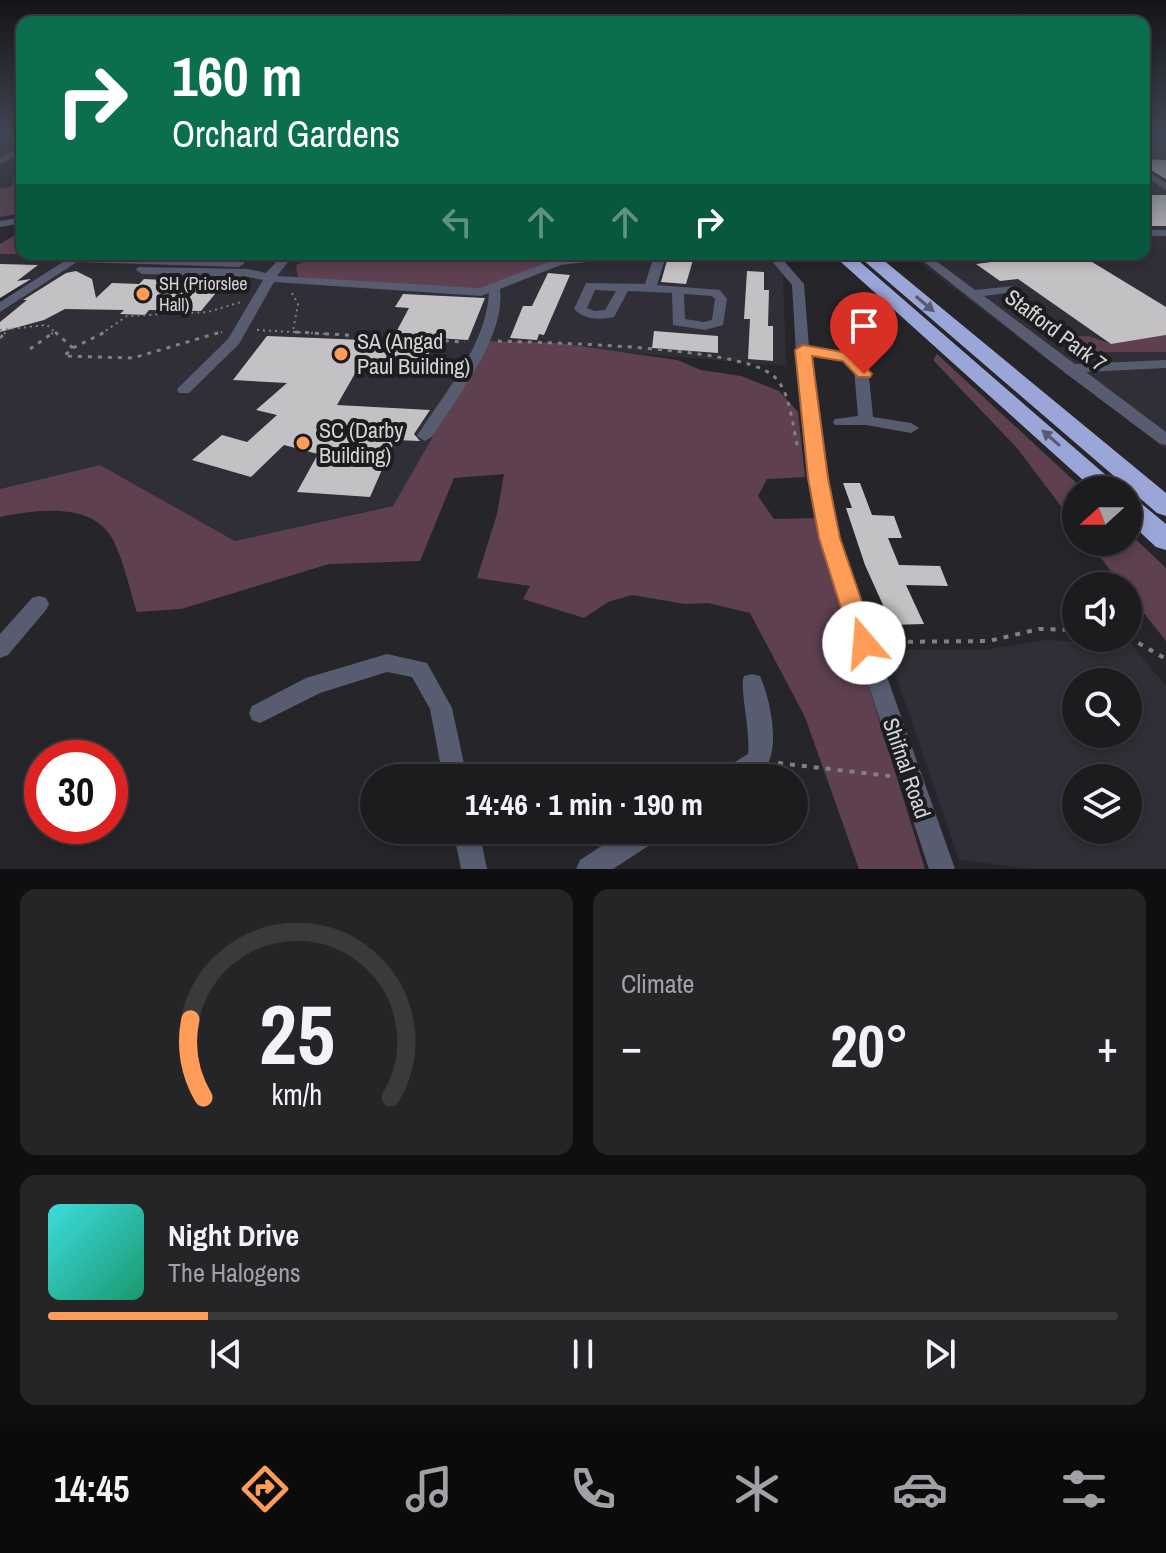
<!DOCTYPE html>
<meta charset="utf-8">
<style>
:root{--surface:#1c1c1f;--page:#252528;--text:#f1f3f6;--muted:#a0a1a4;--line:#3a3a3d;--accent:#fe9c58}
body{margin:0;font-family:"Archivo Narrow",sans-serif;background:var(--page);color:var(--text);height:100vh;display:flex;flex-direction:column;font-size:30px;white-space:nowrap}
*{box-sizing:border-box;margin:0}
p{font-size:26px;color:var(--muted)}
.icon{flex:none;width:44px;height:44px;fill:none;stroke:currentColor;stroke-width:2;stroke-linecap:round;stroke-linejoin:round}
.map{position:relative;height:869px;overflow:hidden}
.panel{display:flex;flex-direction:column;gap:20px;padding:20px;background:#0f0f11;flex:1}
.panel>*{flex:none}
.guide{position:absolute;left:16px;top:16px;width:1134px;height:244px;border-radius:16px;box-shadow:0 4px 12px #0003,0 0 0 2px var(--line);background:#0b6e4f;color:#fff;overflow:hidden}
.needle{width:52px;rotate:249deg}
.tools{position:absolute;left:1062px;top:476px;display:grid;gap:16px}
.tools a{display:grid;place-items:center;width:80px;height:80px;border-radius:50%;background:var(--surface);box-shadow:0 4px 12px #0003,0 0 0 2px var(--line);font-size:40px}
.speed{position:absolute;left:24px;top:740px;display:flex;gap:16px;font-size:40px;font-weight:700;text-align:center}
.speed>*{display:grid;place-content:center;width:104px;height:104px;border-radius:50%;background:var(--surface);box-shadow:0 4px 12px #0003,0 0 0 2px var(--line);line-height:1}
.speed .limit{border:12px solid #d22;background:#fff;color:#111}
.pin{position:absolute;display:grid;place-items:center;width:68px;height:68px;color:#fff;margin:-82px -34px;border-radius:50% 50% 50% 0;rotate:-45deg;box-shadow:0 0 8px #0007}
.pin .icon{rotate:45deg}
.me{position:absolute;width:88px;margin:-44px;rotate:342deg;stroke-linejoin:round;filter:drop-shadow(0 0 6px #0008)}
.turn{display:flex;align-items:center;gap:28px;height:168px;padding:0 24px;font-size:36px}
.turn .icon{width:104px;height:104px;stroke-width:2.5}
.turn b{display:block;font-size:56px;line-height:68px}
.lanes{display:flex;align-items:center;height:76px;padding:0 24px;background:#0003;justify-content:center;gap:40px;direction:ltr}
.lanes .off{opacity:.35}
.big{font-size:60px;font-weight:700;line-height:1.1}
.panel .card{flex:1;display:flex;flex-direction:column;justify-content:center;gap:12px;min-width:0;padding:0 28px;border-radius:16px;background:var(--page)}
.panel .dial{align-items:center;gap:0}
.dial svg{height:208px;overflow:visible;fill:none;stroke:var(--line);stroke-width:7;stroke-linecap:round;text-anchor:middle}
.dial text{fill:var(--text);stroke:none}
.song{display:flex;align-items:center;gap:24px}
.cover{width:96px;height:96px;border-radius:12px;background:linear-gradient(135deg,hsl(180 70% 55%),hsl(160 70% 35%))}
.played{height:8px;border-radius:4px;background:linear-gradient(90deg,var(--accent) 15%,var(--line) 15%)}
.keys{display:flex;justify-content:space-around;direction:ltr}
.heat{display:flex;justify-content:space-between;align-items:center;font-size:44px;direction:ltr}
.panel .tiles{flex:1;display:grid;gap:20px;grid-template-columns:1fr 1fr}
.card:last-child{grid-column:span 2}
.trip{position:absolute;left:360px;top:764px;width:448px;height:80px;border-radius:40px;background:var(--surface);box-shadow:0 4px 12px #0003,0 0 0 2px var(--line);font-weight:700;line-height:80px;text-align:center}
.dock{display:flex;height:128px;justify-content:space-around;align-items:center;background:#0b0b0c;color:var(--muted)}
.dock .icon{width:56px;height:56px}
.dock .current{color:var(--accent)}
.dock b{font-size:36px;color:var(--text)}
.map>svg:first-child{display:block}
</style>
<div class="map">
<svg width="1166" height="869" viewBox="0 0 1166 869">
<rect width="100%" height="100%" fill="#262529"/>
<!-- built -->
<path fill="#302e36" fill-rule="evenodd" d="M1144 134H1166V449L908 254H1144Z
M0 254 293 258 311 254H766L783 271 786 366 488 341 395 505 235 541 100 465 0 489V304L23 287 0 286Z
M1046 640 1131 644 1166 686V869H1032L959 860 887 650H984ZM1076 682H1128V734H1076ZM1076 778H1128V830H1076Z"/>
<!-- green -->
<path fill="#5e4051" d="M22 170V213L0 217V188L11 187 15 173Z
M22 231V254H283L267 258 0 254V244Z
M326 254H596L557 259 481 288 321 281 298 277 296 265Z
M1166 335V352H1091L1068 346 1062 337 1088 336 1111 344Z
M488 341 558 343 677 360 701 370 741 376 779 391 798 412 805 477 767 479 758 496 774 519 817 518 925 869H859L805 717 750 613 708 603 685 604 632 595 608 602 584 618 523 599 530 586 477 578 497 514 504 474 454 478 420 561 329 564 181 609 137 612C130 591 122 553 110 535 88 502 34 510 0 517V489L100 465 235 541 393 506Z
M937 354 1084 490H1076V526L1017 448 933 360Z
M1128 532 1166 568V641L1128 593V586H1122L1089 542H1128Z"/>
<!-- building -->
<path fill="#c4c1c5" d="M1144 159 1166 160V179L1144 166Z
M1144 195H1166V226H1144Z
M1052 254H1079L1166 307V335L1111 344 1018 279 1000 281 976 264Z
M668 257 693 260 686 284 661 282Z
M0 264 38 265 17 281 31 279 0 298Z
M76 271 92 279 96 298 112 283 139 284 144 279 224 283 201 311 149 310 145 315 120 314 124 310 65 309 44 320 0 332V322L27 300H23L66 273Z
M747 271 764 272V290H769L768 326H773V361L748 359 750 319H744Z
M548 273 570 275 544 335 539 334 537 340 510 338 523 306H532Z
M403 294 485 298 468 340 436 338 420 373 357 370 337 405 430 410 414 434 420 441 395 440 370 497 297 492 318 454 284 445 251 477 192 460 222 435 247 442 277 415 256 410 287 383 233 380 267 336 387 341 393 338 409 308 395 307Z
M654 331 718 336V353L652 348Z
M843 483H860L872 515 894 516 902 538H888L899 565 940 566 948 586 906 585 924 624 892 625 865 565 846 508H852Z"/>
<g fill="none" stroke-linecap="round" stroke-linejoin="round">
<!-- path-far2 -->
<path stroke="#818083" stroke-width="2" stroke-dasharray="2 4" stroke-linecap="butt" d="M292 293 298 304 293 331
M0 330 47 325 57 334
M257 330 329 334
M4 334 9 329
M51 334 54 332
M101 334 127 316 208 312 241 302
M215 334 222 332"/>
<!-- path-far1 -->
<path stroke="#818083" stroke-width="3" stroke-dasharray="4 6" stroke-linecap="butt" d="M55 332 73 348 64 356 133 358 221 332
M295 332 465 342
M0 338 6 332
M498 341C552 343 732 346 771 374 791 388 792 427 798 448
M73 348 105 332
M30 349 54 332"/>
<!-- path -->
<path stroke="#818083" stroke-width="4" stroke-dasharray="5 7" stroke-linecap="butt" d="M1128 637 1166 659
M884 642 989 641 1039 629 1076 630
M778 763 890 776"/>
<!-- minor -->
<path fill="#575c70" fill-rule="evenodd" d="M0 134H5L0 137Z
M22 147V153L0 164V157Z
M1144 169 1166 183V190L1144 176Z
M22 217V223L0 227V221Z
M1144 230H1166V236H1144Z
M292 254H311L288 262 277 276 480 288 559 258 601 254H639L633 257 561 265 500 289C506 337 457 396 433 436L425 441 417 436C444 393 486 346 489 293L481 296 274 282 239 344 189 393H179L177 390 179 387 228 339 263 280 248 277 142 274 136 270 138 267 248 269 266 273 280 258Z
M649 254H661L664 262 657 285 720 290 727 299 723 325 705 330 673 325 672 293 628 291 614 317C598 320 585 320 574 309L586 283 645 284 652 262ZM595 290 616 291 605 310 594 311 587 308ZM684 294 712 296 715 299 712 320 704 322 685 319Z
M766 254H778L804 284 809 347 853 354 868 367 873 417 911 423 919 428 911 433 866 425H835L833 422 835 419 858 416 854 369 844 361 810 355 838 538 955 869H929L820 538 797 370 792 285Z
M914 254H927L975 290 1014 286V292L984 296 1075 364 1166 360V368L1086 372 1166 432V445L1160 444 1064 372Z
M74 255 239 259 245 263 239 267 77 262 0 312V302Z
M39 596 46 598 49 604 46 610 8 655 0 658V634L32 598Z
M387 654 427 663 452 708 467 778H443L430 709 412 677 387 672 320 693 260 723 252 720 249 713 252 706 306 678Z
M752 674 760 676C771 700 787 770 750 778 741 780 729 778 719 778L722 770 748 754C751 733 739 687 744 676Z
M453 830H479L487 869H461Z
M626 830H663L659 839 613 869H576L580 860Z"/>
<!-- highway -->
<path fill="#9ba6d8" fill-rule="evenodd" d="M832 254H851L1123 490H1094Z
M856 254H876L1166 493V516L1157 513Z
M1128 497 1137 500 1166 524V550L1156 547 1128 521Z"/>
</g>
<!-- one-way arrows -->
<defs><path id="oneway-solid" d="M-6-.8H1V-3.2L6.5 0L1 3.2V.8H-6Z" transform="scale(2)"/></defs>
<g fill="#565a72">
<use href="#oneway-solid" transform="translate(925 304) rotate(40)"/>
<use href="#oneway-solid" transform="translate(1051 438) rotate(-139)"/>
</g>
<!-- sky -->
<linearGradient id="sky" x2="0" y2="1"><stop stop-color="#151417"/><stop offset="0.53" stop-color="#414654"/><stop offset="1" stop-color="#414654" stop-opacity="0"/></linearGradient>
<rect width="1166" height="255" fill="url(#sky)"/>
<!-- route -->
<path fill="#fe9c58" stroke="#a56539" stroke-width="2" d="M803 345 854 354 872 374 870 377H858L843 361 812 356 828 478 840 538 876 643 872 650 864 653 855 650 852 643 819 538 808 478 795 350Z"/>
<!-- markers -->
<g fill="#fe9c58" stroke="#1d1c1f" stroke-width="3">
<circle cx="143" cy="294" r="8"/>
<circle cx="341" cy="354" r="8"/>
<circle cx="303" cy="443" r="8"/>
</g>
<g text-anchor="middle" stroke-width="8" stroke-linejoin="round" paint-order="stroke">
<!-- far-poi labels -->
<g font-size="18" fill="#d4d3d5" stroke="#1d1c1f" text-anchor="start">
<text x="159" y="290">SH (Priorslee<tspan x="159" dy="21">Hall)</tspan></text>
</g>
<!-- street labels -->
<g font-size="22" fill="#d4d3d5" stroke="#1d1c1f">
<text transform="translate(1056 330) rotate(37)" y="8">Stafford Park 7</text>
<text transform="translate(907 768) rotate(71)" y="8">Shifnal Road</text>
</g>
<!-- poi labels -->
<g font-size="22" fill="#d4d3d5" stroke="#1d1c1f" text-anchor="start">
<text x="357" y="349">SA (Angad<tspan x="357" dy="25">Paul Building)</tspan></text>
<text x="319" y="438">SC (Darby<tspan x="319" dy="25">Building)</tspan></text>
</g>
</g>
</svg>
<div class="tools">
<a><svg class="needle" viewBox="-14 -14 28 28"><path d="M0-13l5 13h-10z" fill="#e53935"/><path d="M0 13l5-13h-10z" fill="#a0a1a4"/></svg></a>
<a><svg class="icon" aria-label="sound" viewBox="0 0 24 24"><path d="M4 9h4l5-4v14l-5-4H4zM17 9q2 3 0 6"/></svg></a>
<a><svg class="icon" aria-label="search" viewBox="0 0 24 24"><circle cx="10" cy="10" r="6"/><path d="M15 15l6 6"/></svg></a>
<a><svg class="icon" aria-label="layers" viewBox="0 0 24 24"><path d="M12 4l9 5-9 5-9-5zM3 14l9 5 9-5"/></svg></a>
</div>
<div class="speed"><div class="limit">30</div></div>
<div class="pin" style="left:864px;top:374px;background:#d93025"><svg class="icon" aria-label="arrive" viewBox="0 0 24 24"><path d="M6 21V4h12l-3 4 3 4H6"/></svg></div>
<svg class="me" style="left:864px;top:643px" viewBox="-20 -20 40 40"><circle r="19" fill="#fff"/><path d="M0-13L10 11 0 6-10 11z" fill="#fe9c58"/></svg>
<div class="trip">14:46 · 1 min · 190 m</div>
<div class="guide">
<div class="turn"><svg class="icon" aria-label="right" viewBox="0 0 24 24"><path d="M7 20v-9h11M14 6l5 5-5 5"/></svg><div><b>160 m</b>Orchard Gardens</div></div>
<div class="lanes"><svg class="icon off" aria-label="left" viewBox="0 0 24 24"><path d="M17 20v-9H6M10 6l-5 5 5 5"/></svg><svg class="icon off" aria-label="ahead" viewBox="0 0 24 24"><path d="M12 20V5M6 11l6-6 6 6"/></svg><svg class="icon off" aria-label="ahead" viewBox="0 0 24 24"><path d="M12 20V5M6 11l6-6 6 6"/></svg><svg class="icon" aria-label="right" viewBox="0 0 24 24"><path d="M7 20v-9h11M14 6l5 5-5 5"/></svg></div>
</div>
</div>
<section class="panel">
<div class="tiles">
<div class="card dial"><svg viewBox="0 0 100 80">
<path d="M14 69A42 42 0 1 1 86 69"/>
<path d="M14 69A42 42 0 0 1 9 39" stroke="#fe9c58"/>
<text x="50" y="56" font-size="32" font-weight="700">25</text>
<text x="50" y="72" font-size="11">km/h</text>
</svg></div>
<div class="card"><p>Climate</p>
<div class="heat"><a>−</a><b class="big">20°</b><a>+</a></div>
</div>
<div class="card">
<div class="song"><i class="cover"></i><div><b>Night Drive</b><p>The Halogens</p></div></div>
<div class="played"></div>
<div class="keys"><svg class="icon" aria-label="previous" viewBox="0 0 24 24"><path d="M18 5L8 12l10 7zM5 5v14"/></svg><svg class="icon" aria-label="pause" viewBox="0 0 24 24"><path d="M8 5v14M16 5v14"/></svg><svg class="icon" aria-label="next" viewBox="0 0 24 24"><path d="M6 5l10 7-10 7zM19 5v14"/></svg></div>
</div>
</div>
</section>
<nav class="dock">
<b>14:45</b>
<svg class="icon current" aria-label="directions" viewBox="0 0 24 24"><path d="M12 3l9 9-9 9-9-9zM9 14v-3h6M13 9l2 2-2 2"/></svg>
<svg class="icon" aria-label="music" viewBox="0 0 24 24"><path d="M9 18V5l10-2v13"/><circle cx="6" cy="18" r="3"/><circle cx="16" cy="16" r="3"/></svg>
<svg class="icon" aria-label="phone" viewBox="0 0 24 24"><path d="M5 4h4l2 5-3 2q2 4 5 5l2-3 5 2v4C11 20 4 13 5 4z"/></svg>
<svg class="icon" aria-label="climate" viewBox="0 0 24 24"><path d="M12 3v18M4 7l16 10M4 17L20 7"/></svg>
<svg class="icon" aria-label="car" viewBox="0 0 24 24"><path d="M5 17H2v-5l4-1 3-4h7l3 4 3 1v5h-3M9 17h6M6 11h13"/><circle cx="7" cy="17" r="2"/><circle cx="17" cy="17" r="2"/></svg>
<svg class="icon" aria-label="filters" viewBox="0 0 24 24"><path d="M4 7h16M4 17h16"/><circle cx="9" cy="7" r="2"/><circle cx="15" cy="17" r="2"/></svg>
</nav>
